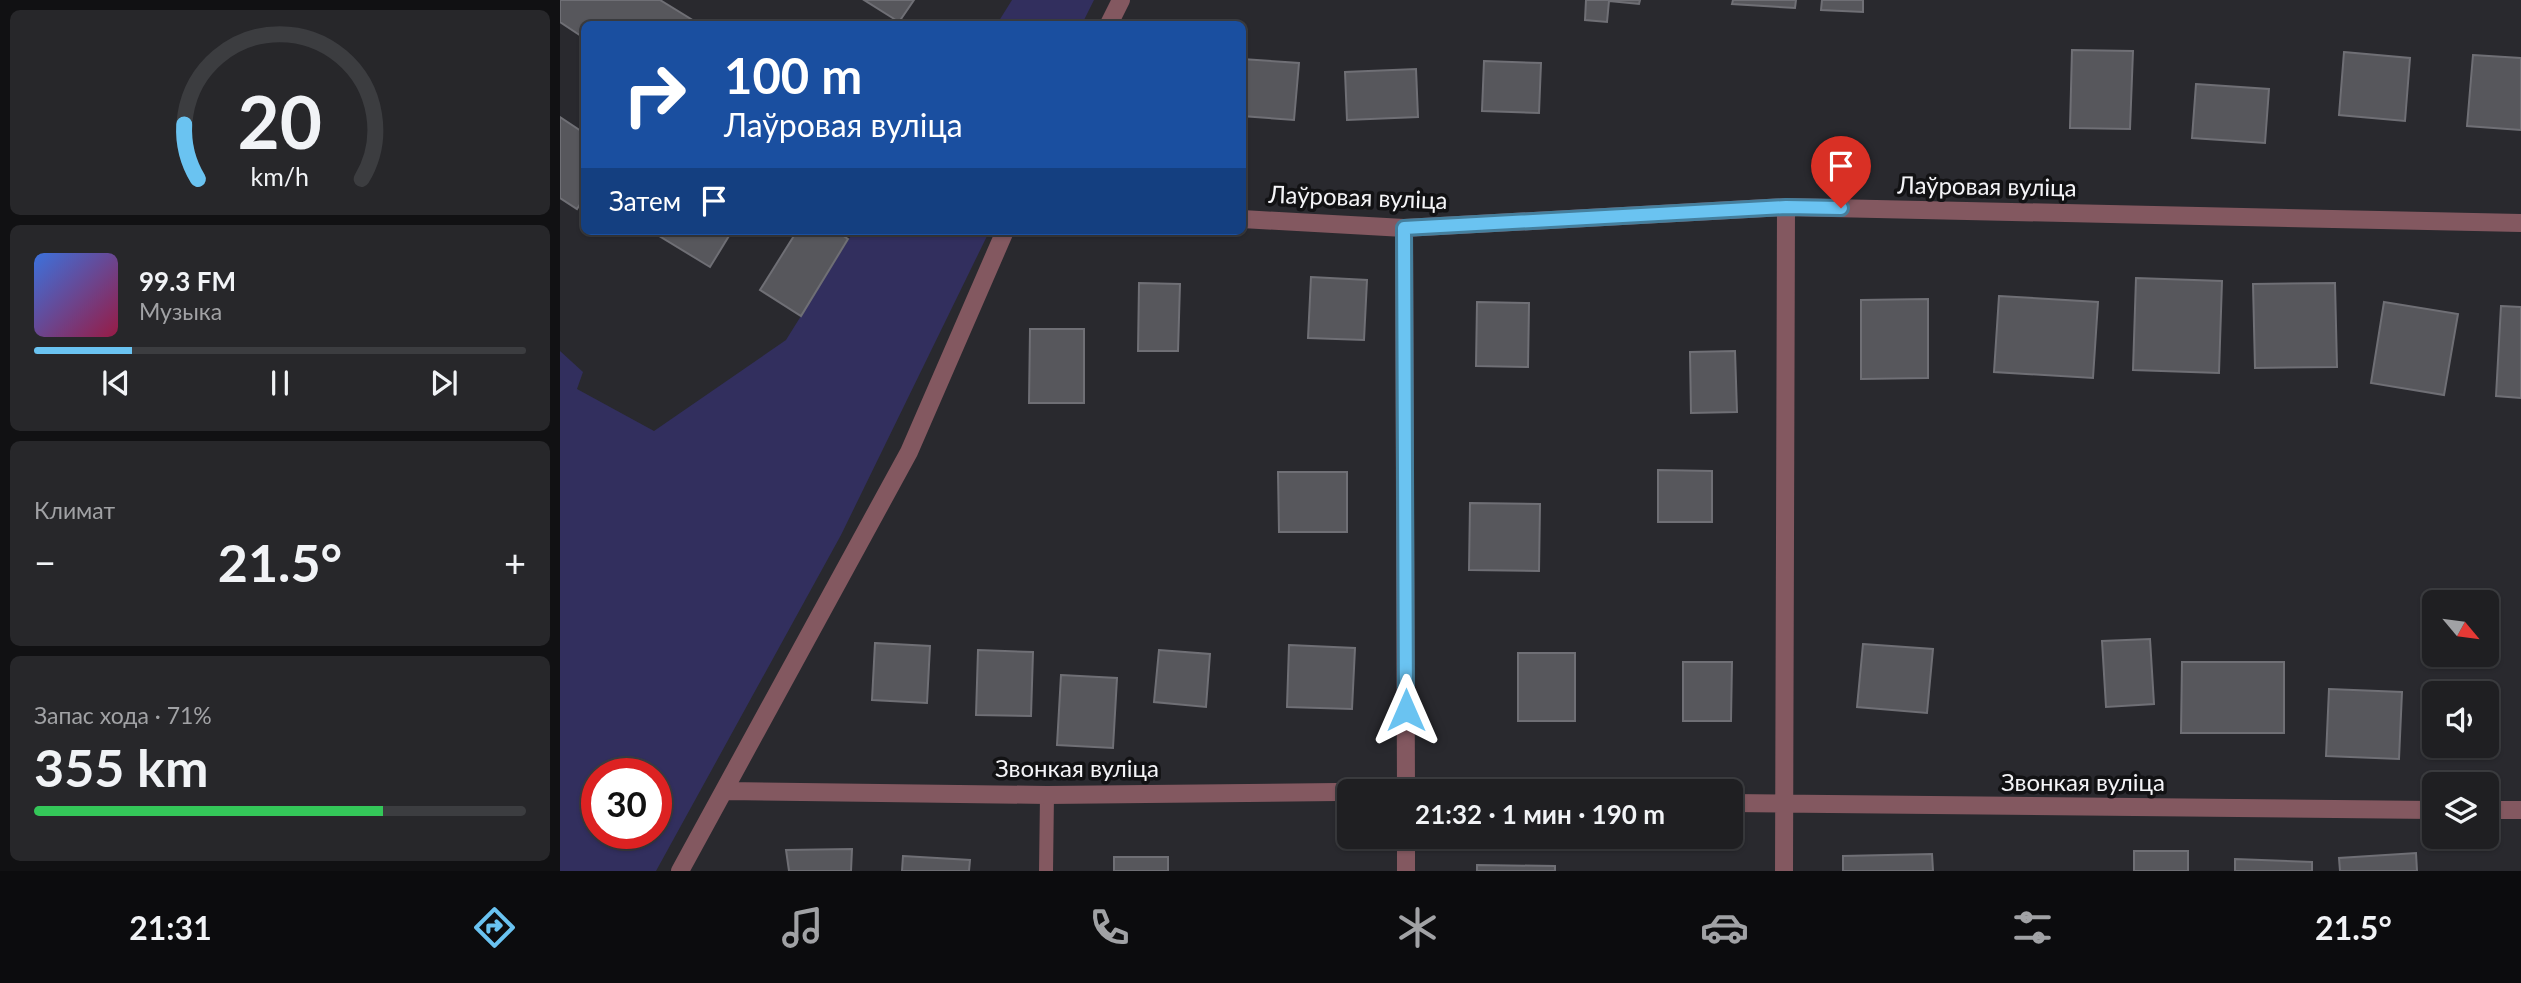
<!DOCTYPE html>
<html lang="ru">
<meta charset="utf-8">
<style>
:root{--surface:#1f1f22;--page:#27272a;--text:#f1f3f6;--muted:#a1a2a5;--line:#3c3d40;--accent:#6ac3f1}
body{margin:0;font-family:Lato,sans-serif;background:var(--page);color:var(--text);height:100vh;display:flex;flex-direction:column;font-size:26px;white-space:nowrap}
*{box-sizing:border-box;margin:0}
p{font-size:23px;color:var(--muted)}
.icon{flex:none;width:38px;height:38px;fill:none;stroke:currentColor;stroke-width:2;stroke-linecap:round;stroke-linejoin:round}
.map{position:relative;flex:1;overflow:hidden}
.drawer{display:flex;flex-direction:column;gap:10px;padding:10px;background:#111113;width:560px}
.drawer>*{flex:none}
.hud{position:absolute;left:21px;top:21px;width:665px;height:214px;border-radius:10px;box-shadow:0 2px 5px #0004,0 0 0 2px var(--line);background:#1a4fa0;color:#fff;overflow:hidden}
.needle{width:46px;rotate:119deg}
.fabs{position:absolute;left:1862px;top:590px;display:grid;gap:14px}
.fabs a{display:grid;place-items:center;width:77px;height:77px;border-radius:10px;background:var(--surface);box-shadow:0 2px 5px #0004,0 0 0 2px var(--line);font-size:35px}
.speed{position:absolute;left:21px;top:758px;display:flex;gap:14px;font-size:35px;font-weight:700;text-align:center}
.speed>*{display:grid;place-content:center;width:91px;height:91px;border-radius:50%;background:var(--surface);box-shadow:0 2px 5px #0004,0 0 0 2px var(--line);line-height:1}
.speed .limit{border:10px solid #d22;background:#fff;color:#111}
.pin{position:absolute;display:grid;place-items:center;width:60px;height:60px;color:#fff;margin:-72px -30px;border-radius:50% 50% 50% 0;rotate:-45deg;box-shadow:0 0 7px #0007}
.pin .icon{rotate:45deg}
.me{position:absolute;width:77px;margin:-38px;rotate:0deg;stroke-linejoin:round;filter:drop-shadow(0 0 5px #0008)}
.turn{display:flex;align-items:center;gap:24px;height:147px;padding:0 28px;font-size:32px}
.turn .icon{width:91px;height:91px;stroke-width:2.5}
.turn b{display:block;font-size:49px;line-height:60px}
.then{display:flex;align-items:center;height:66px;padding:0 28px;background:#0003;gap:14px;font-size:26px}
.big{font-size:52px;font-weight:700;line-height:1.1}
.drawer .tile{flex:1;display:flex;flex-direction:column;justify-content:center;gap:10px;min-width:0;padding:0 24px;border-radius:10px;background:var(--page)}
.drawer .dial{align-items:center;gap:0}
.dial svg{height:182px;overflow:visible;fill:none;stroke:var(--line);stroke-width:7;stroke-linecap:round;text-anchor:middle}
.dial text{fill:var(--text);stroke:none}
.song{display:flex;align-items:center;gap:21px}
.cover{width:84px;height:84px;border-radius:10px;background:linear-gradient(135deg,hsl(220 70% 55%),hsl(340 70% 35%))}
.played{height:7px;border-radius:4px;background:linear-gradient(90deg,var(--accent) 20%,var(--line) 20%)}
.keys{display:flex;justify-content:space-around;direction:ltr}
.heat{display:flex;justify-content:space-between;align-items:center;font-size:38px;direction:ltr}
.charge{height:10px;border-radius:5px;background:linear-gradient(90deg,#34c759 71%,var(--line) 0)}
.trip{position:absolute;left:777px;top:779px;width:406px;height:70px;border-radius:10px;background:var(--surface);box-shadow:0 2px 5px #0004,0 0 0 2px var(--line);font-weight:700;line-height:70px;text-align:center}
.tab-bar{display:flex;height:112px;justify-content:space-around;align-items:center;background:#0c0c0e;color:var(--muted)}
.tab-bar .icon{width:49px;height:49px}
.tab-bar .current{color:var(--accent)}
.tab-bar b{font-size:32px;color:var(--text)}
main{display:flex;flex:1;min-height:0}
.map>svg:first-child{display:block}
</style>
<main>
<section class="drawer">
<div class="tile dial"><svg viewBox="0 0 100 80">
<path d="M14 69A42 42 0 1 1 86 69"/>
<path d="M14 69A42 42 0 0 1 8 45" stroke="#6ac3f1"/>
<text x="50" y="56" font-size="32" font-weight="700">20</text>
<text x="50" y="72" font-size="11">km/h</text>
</svg></div>
<div class="tile">
<div class="song"><i class="cover"></i><div><b>99.3 FM</b><p>Музыка</p></div></div>
<div class="played"></div>
<div class="keys"><svg class="icon" aria-label="previous" viewBox="0 0 24 24"><path d="M18 5L8 12l10 7zM5 5v14"/></svg><svg class="icon" aria-label="pause" viewBox="0 0 24 24"><path d="M8 5v14M16 5v14"/></svg><svg class="icon" aria-label="next" viewBox="0 0 24 24"><path d="M6 5l10 7-10 7zM19 5v14"/></svg></div>
</div>
<div class="tile"><p>Климат</p>
<div class="heat"><a>−</a><b class="big">21.5°</b><a>+</a></div>
</div>
<div class="tile"><p>Запас хода · 71%</p><b class="big">355 km</b><div class="charge"></div></div>
</section>
<div class="map">
<svg width="1961" height="871" viewBox="0 0 1961 871">
<rect width="100%" height="100%" fill="#29292e"/>
<!-- green -->
<path fill="#322f5e" fill-rule="evenodd" d="M452 0H534L522 24H437Z
M294 231H426L428 234 281 535 96 871H0V351L23 372 17 389 94 431 226 340ZM37 774H96V833H37Z"/>
<!-- building -->
<path fill="#57575c" stroke="#6f6f75" stroke-width="2" d="M0 0H100L139 24H24V38L0 22Z
M304 0H354L339 22Z
M1026 0H1080L1079 4 1049 1 1047 22 1025 20Z
M1173 0H1236L1235 8 1172 4Z
M1262 0H1303V12L1261 10Z
M1512 50 1573 51 1570 129 1510 128Z
M1784 52 1850 58 1845 121 1779 115Z
M1913 55 1961 58V130L1907 126Z
M682 59 739 63 734 120 682 116Z
M924 61 981 63 979 113 922 111Z
M856 69 858 117 787 120 785 72Z
M1636 84 1709 89 1705 143 1632 138Z
M0 117 24 133V198L17 209 0 198Z
M91 231H172L150 267Z
M237 231H276L288 239 241 316 200 290Z
M751 277 807 280 804 340 748 338Z
M1576 278 1662 281 1659 373 1573 370Z
M579 283 620 284 618 351H578Z
M1775 283 1777 367 1695 368 1693 284Z
M1439 296 1538 302 1533 378 1434 372Z
M1368 299V378L1301 379V300Z
M917 302 969 303 968 367 916 366Z
M1824 302 1898 314 1884 395 1811 383Z
M1941 306 1961 307V398L1936 396Z
M470 329H524V403H469Z
M1175 351 1177 412 1131 413 1130 352Z
M1098 470 1152 471V522H1098Z
M718 472H787V532H719Z
M910 503 980 504 979 571 909 570Z
M1590 639 1594 704 1546 707 1542 641Z
M315 643 370 646 367 703 312 700Z
M1303 644 1373 649 1367 713 1297 707Z
M729 645 795 648 792 709 727 707Z
M418 650 473 652 471 716 416 715Z
M599 650 650 654 646 707 594 702Z
M958 653H1015V721H958Z
M1123 662H1172L1171 721H1123Z
M1622 662H1724V733H1621Z
M501 675 557 678 553 748 497 745Z
M1769 689 1842 692 1839 759 1766 756Z
M292 849 291 871H229L226 850Z
M1574 851H1628V871H1574Z
M1856 853 1857 871H1780L1779 858Z
M1372 854 1373 871H1283V856Z
M343 856 410 860 409 871H342Z
M554 857H608V871H554Z
M1675 859 1752 862V871H1675Z
M917 865 995 866V871H917Z"/>
<g fill="none" stroke-linecap="round" stroke-linejoin="round">
<!-- lane -->
<path stroke="#835860" stroke-width="14" d="M486 871 487 795"/>
<!-- street -->
<path stroke="#835860" stroke-width="18" d="M549 24 561 0
M682 219 844 228 1226 207 1961 223
M844 228 846 791
M166 791 487 795 868 791
M1171 803 1874 810
M1927 810H1961
M846 836V871
M120 871 349 452 445 231
M1224 871 1226 207"/>
</g>
<g fill="none" stroke-linecap="round" stroke-linejoin="round">
<defs>
<path id="route" d="M846 710 844 228 1226 207 1281 208"/>
</defs>
<!-- route casing -->
<use href="#route" stroke="#457f9d" stroke-width="18"/>
<!-- route -->
<use href="#route" stroke="#6ac3f1" stroke-width="12"/>
</g>
<g text-anchor="middle" stroke-width="7" stroke-linejoin="round" paint-order="stroke">
<!-- street labels -->
<g font-size="24" fill="#f4f4f7" stroke="#121214">
<text transform="translate(1427 187) rotate(1)" y="8">Лаўровая вуліца</text>
<text transform="translate(798 198) rotate(2)" y="8">Лаўровая вуліца</text>
<text x="517" y="777">Звонкая вуліца</text>
<text x="1523" y="791">Звонкая вуліца</text>
</g>
</g>
</svg>
<div class="fabs">
<a><svg class="needle" viewBox="-14 -14 28 28"><path d="M0-13l5 13h-10z" fill="#e53935"/><path d="M0 13l5-13h-10z" fill="#a1a2a5"/></svg></a>
<a><svg class="icon" aria-label="sound" viewBox="0 0 24 24"><path d="M4 9h4l5-4v14l-5-4H4zM17 9q2 3 0 6"/></svg></a>
<a><svg class="icon" aria-label="layers" viewBox="0 0 24 24"><path d="M12 4l9 5-9 5-9-5zM3 14l9 5 9-5"/></svg></a>
</div>
<div class="speed"><div class="limit">30</div></div>
<div class="pin" style="left:1281px;top:208px;background:#d93025"><svg class="icon" aria-label="arrive" viewBox="0 0 24 24"><path d="M6 21V4h12l-3 4 3 4H6"/></svg></div>
<svg class="me" style="left:846px;top:710px" viewBox="-20 -20 40 40"><path d="M0-17L14 15 0 8-14 15z" fill="#6ac3f1" stroke="#fff" stroke-width="4"/></svg>
<div class="trip">21:32 · 1 мин · 190 m</div>
<div class="hud">
<div class="turn"><svg class="icon" aria-label="right" viewBox="0 0 24 24"><path d="M7 20v-9h11M14 6l5 5-5 5"/></svg><div><b>100 m</b>Лаўровая вуліца</div></div>
<div class="then">Затем<svg class="icon" aria-label="arrive" viewBox="0 0 24 24"><path d="M6 21V4h12l-3 4 3 4H6"/></svg></div>
</div>
</div>
</main>
<nav class="tab-bar">
<b>21:31</b>
<svg class="icon current" aria-label="directions" viewBox="0 0 24 24"><path d="M12 3l9 9-9 9-9-9zM9 14v-3h6M13 9l2 2-2 2"/></svg>
<svg class="icon" aria-label="music" viewBox="0 0 24 24"><path d="M9 18V5l10-2v13"/><circle cx="6" cy="18" r="3"/><circle cx="16" cy="16" r="3"/></svg>
<svg class="icon" aria-label="phone" viewBox="0 0 24 24"><path d="M5 4h4l2 5-3 2q2 4 5 5l2-3 5 2v4C11 20 4 13 5 4z"/></svg>
<svg class="icon" aria-label="climate" viewBox="0 0 24 24"><path d="M12 3v18M4 7l16 10M4 17L20 7"/></svg>
<svg class="icon" aria-label="car" viewBox="0 0 24 24"><path d="M5 17H2v-5l4-1 3-4h7l3 4 3 1v5h-3M9 17h6M6 11h13"/><circle cx="7" cy="17" r="2"/><circle cx="17" cy="17" r="2"/></svg>
<svg class="icon" aria-label="filters" viewBox="0 0 24 24"><path d="M4 7h16M4 17h16"/><circle cx="9" cy="7" r="2"/><circle cx="15" cy="17" r="2"/></svg>
<b>21.5°</b>
</nav>
